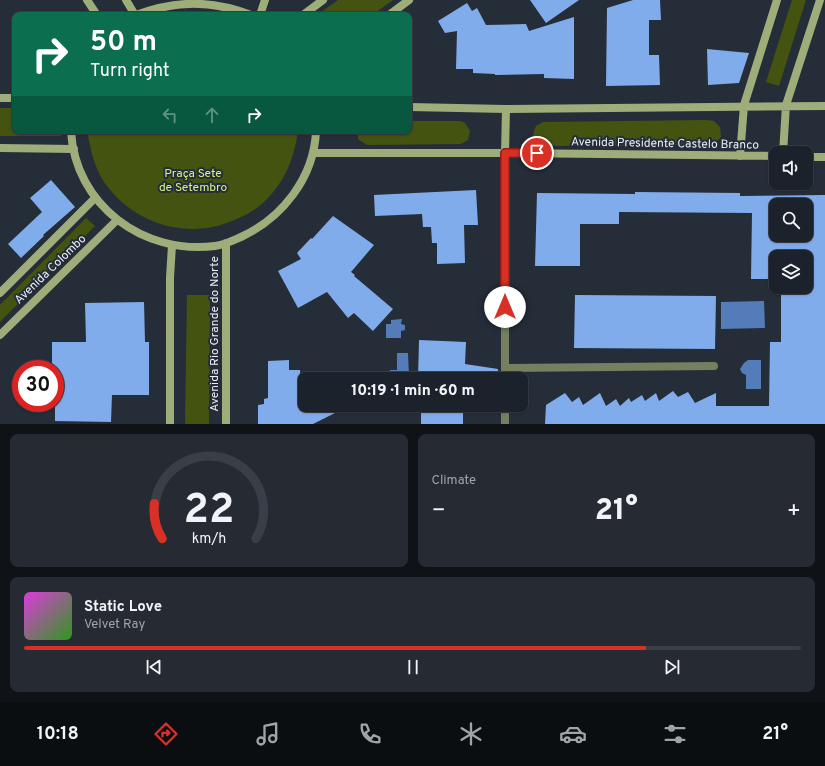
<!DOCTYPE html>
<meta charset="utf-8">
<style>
:root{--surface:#1c222b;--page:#252a33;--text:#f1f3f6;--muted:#a0a4a9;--line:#3a3f47;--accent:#d93025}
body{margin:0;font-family:Overpass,sans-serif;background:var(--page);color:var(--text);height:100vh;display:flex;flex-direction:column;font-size:15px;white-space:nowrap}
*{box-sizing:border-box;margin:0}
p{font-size:13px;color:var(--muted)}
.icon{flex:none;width:22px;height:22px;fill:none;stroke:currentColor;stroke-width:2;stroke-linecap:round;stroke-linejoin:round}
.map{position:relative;height:424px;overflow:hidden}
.details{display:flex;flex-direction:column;gap:10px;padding:10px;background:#0f1318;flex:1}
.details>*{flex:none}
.banner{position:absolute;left:12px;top:12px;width:400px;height:122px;border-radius:8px;box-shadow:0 1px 3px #0004,0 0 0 1px var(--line);background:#0b6e4f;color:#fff;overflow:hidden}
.tools{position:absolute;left:769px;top:146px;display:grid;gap:8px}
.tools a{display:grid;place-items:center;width:44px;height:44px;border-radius:8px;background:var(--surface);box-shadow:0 1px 3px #0004,0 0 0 1px var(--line);font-size:20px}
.speed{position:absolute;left:12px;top:360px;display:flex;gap:8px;font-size:20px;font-weight:700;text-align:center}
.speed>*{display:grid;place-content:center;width:52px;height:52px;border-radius:50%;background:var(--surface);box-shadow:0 1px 3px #0004,0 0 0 1px var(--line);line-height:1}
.speed .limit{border:6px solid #d22;background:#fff;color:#111}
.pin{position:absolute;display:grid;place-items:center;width:34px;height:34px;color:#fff;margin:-17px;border:2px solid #fff;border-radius:50%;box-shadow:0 1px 4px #0007}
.me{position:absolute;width:44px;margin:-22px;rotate:0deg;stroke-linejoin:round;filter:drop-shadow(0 0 3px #0008)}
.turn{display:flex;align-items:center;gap:14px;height:84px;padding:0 12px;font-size:18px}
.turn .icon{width:52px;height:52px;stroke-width:2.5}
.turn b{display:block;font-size:28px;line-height:34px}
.lanes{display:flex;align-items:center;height:38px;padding:0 12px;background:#0003;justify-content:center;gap:20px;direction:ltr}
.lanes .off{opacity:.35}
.big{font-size:30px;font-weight:800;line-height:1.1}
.details .tile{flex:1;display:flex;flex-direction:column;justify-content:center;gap:6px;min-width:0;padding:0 14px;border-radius:8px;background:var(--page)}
.details .dial{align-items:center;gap:0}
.dial svg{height:104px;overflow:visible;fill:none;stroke:var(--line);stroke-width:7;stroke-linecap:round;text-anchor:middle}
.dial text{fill:var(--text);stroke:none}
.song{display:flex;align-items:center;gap:12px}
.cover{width:48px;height:48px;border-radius:6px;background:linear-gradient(135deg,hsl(300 70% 55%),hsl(110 70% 35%))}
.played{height:4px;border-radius:2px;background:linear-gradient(90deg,var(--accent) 80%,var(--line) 80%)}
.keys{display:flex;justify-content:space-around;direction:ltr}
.heat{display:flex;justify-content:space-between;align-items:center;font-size:22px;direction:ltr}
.details .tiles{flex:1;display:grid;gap:10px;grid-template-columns:1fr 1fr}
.tile:last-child{grid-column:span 2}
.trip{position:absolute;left:298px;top:372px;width:230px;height:40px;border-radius:8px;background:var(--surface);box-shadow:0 1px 3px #0004,0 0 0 1px var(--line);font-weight:800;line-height:40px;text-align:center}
.menu{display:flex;height:64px;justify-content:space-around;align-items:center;background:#0b0e11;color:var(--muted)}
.menu .icon{width:28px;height:28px}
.menu .on{color:var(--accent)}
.menu b{font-size:18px;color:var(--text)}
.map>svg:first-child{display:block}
</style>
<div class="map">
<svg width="825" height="424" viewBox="0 0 825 424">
<rect width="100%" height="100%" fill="#252d39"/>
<!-- green -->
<path fill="#455310" d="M338 0H393L372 15H317Z
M792 0H806L779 86 766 82Z
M0 108H15V131H61V136H0Z
M706 120 714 121 720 127 721 137 715 144 707 145 540 146 535 143 533 134 536 126 543 122Z
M409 121H460L465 123 470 131 468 140 461 144 367 145 358 139V131H409Z
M87 131H298C294 157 287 177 269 197 261 206 250 213 239 218 200 237 156 231 123 203 114 195 105 185 100 175 93 161 90 146 87 131Z
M86 218 95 226 0 322V305Z
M187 295H210L209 424H185Z"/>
<!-- water -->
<path fill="#547cb8" d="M764 301 765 328 721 329V302Z
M402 319 401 324 405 325V330L401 331V338H386V324H391V320Z
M397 353H408L409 376 390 377V370H397Z
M748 360H761V389H746V375L742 373 740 369 744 363Z"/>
<!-- building -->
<path fill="#81aceb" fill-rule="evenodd" d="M530 0H579L546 23Z
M633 0H660L661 20H649V55H659L660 85 606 86 607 8Z
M467 3 472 11 477 8 486 25 526 24 529 31 574 17V79L544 78V74L495 75V74L473 73V69H456L457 31 445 33 438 21Z
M707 49 749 53 739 83 708 85Z
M51 180 75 207 43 235 44 236 21 258 8 244 42 212 30 198Z
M476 190 478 225H464L465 263 437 264V243H432L431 227H423L422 214 375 216 374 195Z
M635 192 740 193V196L825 195V424H545L546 405 565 393 572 402 579 397 583 405 600 393 606 406 616 399 620 406 629 398 631 402 642 395 645 401 656 393 659 401 673 391 678 397 688 392 695 403 716 393V406H769L770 342H781V287H806V257H776V279H751L752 213 619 212V224H580V266H535L537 193 635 194ZM776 205H806V235H776Z
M333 216 374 245 351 272 355 275 354 276 393 309 373 331 354 313 348 318 327 292 298 308 278 271 301 259 297 253 311 238 312 239Z
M575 295 716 296 715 349 574 348Z
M144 302 145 342H149V395H112L111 422 55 421V369H52V342H86L85 303Z
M419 340 466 342 465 364 498 369V379H418Z
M289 360V370H300L301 390H304L305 405H351L313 424H258V405L264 404V399L268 398V361Z
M418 405H463V424H421V411H418Z"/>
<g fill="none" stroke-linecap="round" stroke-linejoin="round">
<!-- street -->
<path stroke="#767f60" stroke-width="8" d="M505 153V379
M505 368 714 366
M505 424V405"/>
<!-- secondary -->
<path stroke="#9fad7b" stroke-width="8" d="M87 0 97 15
M126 0 135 15
M136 15C176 0 212 0 251 15
M260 15 265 0
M303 15 323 0
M389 15 409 0
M0 98H15
M409 107 506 109 825 106
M71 131C75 205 143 255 215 246 224 245 232 241 241 237 282 218 314 178 316 131
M0 148 74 149
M313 153H505L776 156
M505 153 506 109
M783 153 786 105 820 0
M740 156 744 105 777 0
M806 157H825
M0 293 95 198
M0 335 117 220
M170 424V278L172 245
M226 424V243"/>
</g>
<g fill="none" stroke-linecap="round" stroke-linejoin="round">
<defs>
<path id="route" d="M505 307V153H537"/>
</defs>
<!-- route casing -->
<use href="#route" stroke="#8d1f18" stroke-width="10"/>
<!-- route -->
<use href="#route" stroke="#d93025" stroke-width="7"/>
</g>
<g text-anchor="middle" stroke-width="4" stroke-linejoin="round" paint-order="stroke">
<!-- street labels -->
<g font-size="12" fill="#eaeff7" stroke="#252d39">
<text transform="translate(665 143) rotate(1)" y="4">Avenida Presidente Castelo Branco</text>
<text transform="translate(50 269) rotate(-44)" y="4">Avenida Colombo</text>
<text transform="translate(214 334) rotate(-90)" y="4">Avenida Rio Grande do Norte</text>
</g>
<!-- park labels -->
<g font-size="12" fill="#d5f087" stroke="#252d39">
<text x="193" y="177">Praça Sete<tspan x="193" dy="14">de Setembro</tspan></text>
</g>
</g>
</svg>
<div class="tools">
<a><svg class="icon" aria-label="sound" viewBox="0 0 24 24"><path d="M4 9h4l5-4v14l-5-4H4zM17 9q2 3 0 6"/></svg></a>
<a><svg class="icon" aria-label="search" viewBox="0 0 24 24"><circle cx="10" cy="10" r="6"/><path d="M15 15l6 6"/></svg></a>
<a><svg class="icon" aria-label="layers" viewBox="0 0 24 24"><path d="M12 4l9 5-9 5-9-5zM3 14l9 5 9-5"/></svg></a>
</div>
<div class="speed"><div class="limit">30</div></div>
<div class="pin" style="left:537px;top:153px;background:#d93025"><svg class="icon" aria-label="arrive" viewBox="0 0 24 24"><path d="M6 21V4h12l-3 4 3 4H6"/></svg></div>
<svg class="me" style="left:505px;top:307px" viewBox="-20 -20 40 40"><circle r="19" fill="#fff"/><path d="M0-13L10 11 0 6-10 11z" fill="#d93025"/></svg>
<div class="trip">10:19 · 1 min · 60 m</div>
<div class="banner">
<div class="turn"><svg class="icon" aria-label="right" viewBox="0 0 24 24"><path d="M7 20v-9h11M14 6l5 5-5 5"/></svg><div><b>50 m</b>Turn right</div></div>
<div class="lanes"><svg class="icon off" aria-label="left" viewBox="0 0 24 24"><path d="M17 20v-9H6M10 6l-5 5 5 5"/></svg><svg class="icon off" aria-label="ahead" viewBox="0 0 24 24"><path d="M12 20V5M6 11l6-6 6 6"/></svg><svg class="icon" aria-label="right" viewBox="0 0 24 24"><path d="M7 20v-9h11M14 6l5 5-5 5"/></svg></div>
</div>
</div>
<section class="details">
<div class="tiles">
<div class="tile dial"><svg viewBox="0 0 100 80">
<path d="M14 69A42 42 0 1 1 86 69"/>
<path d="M14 69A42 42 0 0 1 8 42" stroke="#d93025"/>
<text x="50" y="56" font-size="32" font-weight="700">22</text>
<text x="50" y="72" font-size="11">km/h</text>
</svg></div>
<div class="tile"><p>Climate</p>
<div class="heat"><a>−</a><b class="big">21°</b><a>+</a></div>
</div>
<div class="tile">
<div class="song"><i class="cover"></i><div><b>Static Love</b><p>Velvet Ray</p></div></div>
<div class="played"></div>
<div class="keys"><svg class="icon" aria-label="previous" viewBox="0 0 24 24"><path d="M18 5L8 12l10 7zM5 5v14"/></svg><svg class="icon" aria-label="pause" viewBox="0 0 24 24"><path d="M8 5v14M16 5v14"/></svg><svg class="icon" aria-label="next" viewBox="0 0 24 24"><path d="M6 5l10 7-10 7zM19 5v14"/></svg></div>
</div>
</div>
</section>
<nav class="menu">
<b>10:18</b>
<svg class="icon on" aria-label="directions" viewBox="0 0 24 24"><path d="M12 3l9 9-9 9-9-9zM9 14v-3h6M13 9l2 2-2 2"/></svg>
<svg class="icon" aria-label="music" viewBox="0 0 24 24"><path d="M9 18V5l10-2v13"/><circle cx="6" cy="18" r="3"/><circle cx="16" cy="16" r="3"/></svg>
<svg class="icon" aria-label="phone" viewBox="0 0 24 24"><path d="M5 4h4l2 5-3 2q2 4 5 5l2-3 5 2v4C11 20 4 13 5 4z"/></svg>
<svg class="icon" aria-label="climate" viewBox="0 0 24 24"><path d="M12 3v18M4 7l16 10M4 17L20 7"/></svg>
<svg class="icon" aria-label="car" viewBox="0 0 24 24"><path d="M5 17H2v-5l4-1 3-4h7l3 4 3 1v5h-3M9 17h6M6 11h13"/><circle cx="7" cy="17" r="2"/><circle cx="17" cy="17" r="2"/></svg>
<svg class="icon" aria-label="filters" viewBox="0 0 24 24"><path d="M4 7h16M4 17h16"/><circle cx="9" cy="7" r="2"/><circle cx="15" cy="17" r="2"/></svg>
<b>21°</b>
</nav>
